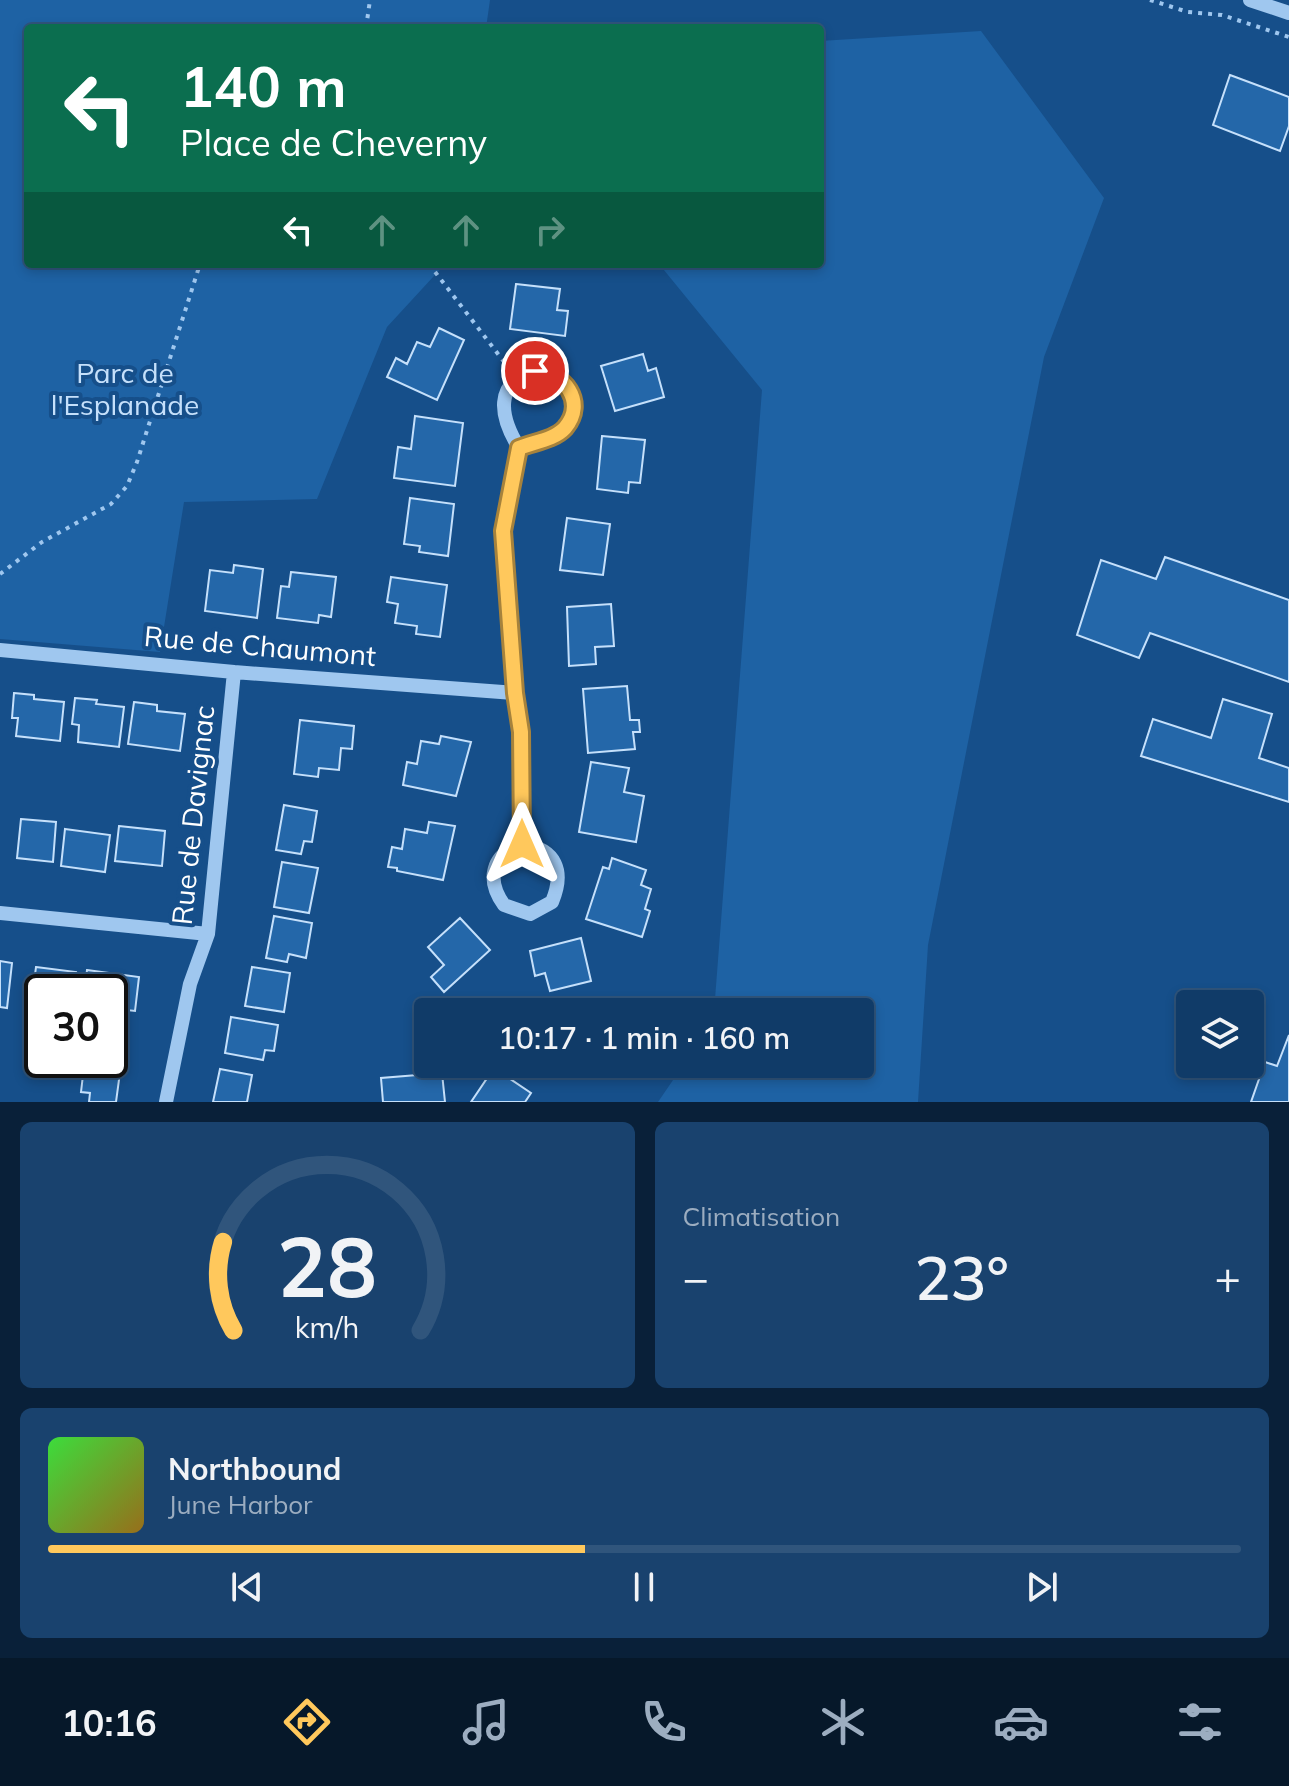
<!DOCTYPE html>
<html lang="fr">
<meta charset="utf-8">
<style>
:root{--surface:#103b68;--page:#19426e;--text:#f1f3f6;--muted:#9cadc0;--line:#30557c;--accent:#ffc85c}
body{margin:0;font-family:Mulish,sans-serif;background:var(--page);color:var(--text);height:100vh;display:flex;flex-direction:column;font-size:30px;white-space:nowrap}
*{box-sizing:border-box;margin:0}
p{font-size:26px;color:var(--muted)}
.icon{flex:none;width:44px;height:44px;fill:none;stroke:currentColor;stroke-width:2;stroke-linecap:round;stroke-linejoin:round}
.map{position:relative;height:1102px;overflow:hidden}
.drawer{display:flex;flex-direction:column;gap:20px;padding:20px;background:#092039;flex:1}
.drawer>*{flex:none}
.top-card{position:absolute;left:24px;top:24px;width:800px;height:244px;border-radius:8px;box-shadow:0 4px 12px #0003,0 0 0 2px var(--line);background:#0b6e4f;color:#fff;overflow:hidden}
.controls{position:absolute;left:1176px;top:990px;display:grid;gap:16px}
.controls a{display:grid;place-items:center;width:88px;height:88px;border-radius:8px;background:var(--surface);box-shadow:0 4px 12px #0003,0 0 0 2px var(--line);font-size:40px}
.speed{position:absolute;left:24px;top:974px;display:flex;gap:16px;font-size:40px;font-weight:700;text-align:center}
.speed>*{display:grid;place-content:center;width:104px;height:104px;border-radius:50%;background:var(--surface);box-shadow:0 4px 12px #0003,0 0 0 2px var(--line);line-height:1}
.speed .limit{border:4px solid #111;border-radius:12px;background:#fff;color:#111}
.pin{position:absolute;display:grid;place-items:center;width:68px;height:68px;color:#fff;margin:-34px;border:4px solid #fff;border-radius:50%;box-shadow:0 2px 8px #0007}
.me{position:absolute;width:88px;margin:-44px;rotate:0deg;stroke-linejoin:round;filter:drop-shadow(0 0 6px #0008)}
.turn{display:flex;align-items:center;gap:28px;height:168px;padding:0 24px;font-size:36px}
.turn .icon{width:104px;height:104px;stroke-width:2.5}
.turn b{display:block;font-size:56px;line-height:68px}
.lanes{display:flex;align-items:center;height:76px;padding:0 24px;background:#0003;justify-content:center;gap:40px;direction:ltr}
.lanes .off{opacity:.35}
.big{font-size:60px;font-weight:600;line-height:1.1}
.drawer .card{flex:1;display:flex;flex-direction:column;justify-content:center;gap:12px;min-width:0;padding:0 28px;border-radius:12px;background:var(--page)}
.drawer .dial{align-items:center;gap:0}
.dial svg{height:208px;overflow:visible;fill:none;stroke:var(--line);stroke-width:7;stroke-linecap:round;text-anchor:middle}
.dial text{fill:var(--text);stroke:none}
.song{display:flex;align-items:center;gap:24px}
.cover{width:96px;height:96px;border-radius:12px;background:linear-gradient(135deg,hsl(120 70% 55%),hsl(40 70% 35%))}
.played{height:8px;border-radius:4px;background:linear-gradient(90deg,var(--accent) 45%,var(--line) 45%)}
.keys{display:flex;justify-content:space-around;direction:ltr}
.heat{display:flex;justify-content:space-between;align-items:center;font-size:44px;direction:ltr}
.drawer .tiles{flex:1;display:grid;gap:20px;grid-template-columns:1fr 1fr}
.card:last-child{grid-column:span 2}
.trip{position:absolute;left:414px;top:998px;width:460px;height:80px;border-radius:8px;background:var(--surface);box-shadow:0 4px 12px #0003,0 0 0 2px var(--line);font-weight:600;line-height:80px;text-align:center}
.tabs{display:flex;height:128px;justify-content:space-around;align-items:center;background:#06182a;color:var(--muted)}
.tabs .icon{width:56px;height:56px}
.tabs .on{color:var(--accent)}
.tabs b{font-size:36px;color:var(--text)}
.map>svg:first-child{display:block}
</style>
<div class="map">
<svg width="1289" height="1102" viewBox="0 0 1289 1102">
<rect width="100%" height="100%" fill="#164f8a"/>
<!-- green -->
<path fill="#1e62a4" d="M0 0H490L486 28H28V264H445L387 327 317 499 184 502 160 652 0 639Z
M981 31 1104 198 1044 357 928 945 918 1102H658L684 1064H860V1012H714L762 390 659 264H820V41Z"/>
<!-- building -->
<path fill="#2467a9" stroke="#c5e0fb" stroke-width="2" d="M1230 75 1289 97V126L1280 151 1213 125Z
M516 284 560 289 557 310 568 311 565 336 510 329Z
M439 328 464 340 437 400 387 377 396 358 407 364 417 342 430 347Z
M643 354 648 371 656 368 664 397 615 411 601 366Z
M415 416 463 423 455 486 394 478 398 447 411 449Z
M602 436 645 440 640 483 629 482 628 493 597 489Z
M410 498 454 504 448 556 419 552 420 546 404 544Z
M567 518 610 524 603 575 560 570Z
M1165 557 1289 600V682L1150 633 1139 658 1077 635 1101 560 1156 579Z
M234 565 263 569 257 618 205 611 210 570 233 573Z
M291 572 336 577 331 617 319 615 318 623 277 618 281 586 289 587Z
M391 577 447 585 440 637 416 634 417 626 395 623 398 604 387 602Z
M611 604 614 646 595 647 596 664 569 666 567 607Z
M627 686 630 720H639L640 732H633L635 749 588 753 583 689Z
M14 693 34 695V699L64 702 60 741 16 736 18 718H12Z
M75 698 97 700 96 704 124 707 119 747 78 742 79 725 72 724Z
M1223 699 1272 714 1259 758 1289 768V802L1141 756 1153 719 1211 738Z
M134 702 157 705V711L185 714 180 751 128 744Z
M300 720 354 726 352 749 341 748 339 770 319 768 318 777 294 774Z
M441 736 471 742 456 796 403 785 407 762 417 764 421 741 439 744Z
M591 762 629 768 624 792 644 796 636 842 579 832Z
M284 805 317 811 312 842 304 841 301 854 276 850Z
M21 819 56 822 53 862 17 858Z
M429 822 455 826 443 880 397 871V868L388 867 392 847 402 849 405 829 427 833Z
M119 826 165 831 162 866 115 861Z
M65 829 110 835 105 872 61 866Z
M612 858 646 870 641 885 651 889 645 909 650 911 642 937 586 919 603 867 609 869Z
M282 862 318 868 309 913 274 907Z
M274 916 312 923 306 958 289 954 287 962 266 958Z
M460 918 490 950 444 992 431 977 444 965 428 947Z
M581 938 591 981 550 991 545 973 535 976 530 951Z
M0 961 12 963 7 1008 0 1007Z
M36 967 76 972 73 992H42V1005L31 1004Z
M252 967 290 973 284 1012 245 1006Z
M87 970 139 977 135 1011 110 1008V992H84Z
M231 1017 278 1025 274 1051 265 1050 263 1060 225 1053Z
M1289 1035V1102H1251L1265 1062 1277 1066Z
M77 1060 121 1065 116 1102H89L90 1093 81 1092 83 1075 75 1073Z
M494 1068 531 1093 525 1102H471Z
M220 1069 252 1075 247 1102H213Z
M442 1073 445 1102H383L381 1078Z"/>
<g fill="none" stroke-linecap="round" stroke-linejoin="round">
<!-- path -->
<path stroke="#9fc7ef" stroke-width="4" stroke-dasharray="4 6" stroke-linecap="butt" d="M1150 0 1188 12 1222 15 1289 37
M366 28 370 0
M429 264 508 367
M0 574 42 542 111 504 127 486 137 462 200 264"/>
<!-- minor -->
<path stroke="#9fc7ef" stroke-width="14" d="M1250 0 1289 13
M535 371C563 372 588 403 565 428 554 440 533 442 519 448 500 417 493 383 535 371Z
M519 448 503 531 515 693 521 732 522 844
M0 650 234 672 515 693
M522 844C556 849 565 871 552 902L530 914 504 905C486 880 491 855 522 844Z
M0 913 208 934
M166 1102 190 984 208 934 234 672"/>
</g>
<g fill="none" stroke-linecap="round" stroke-linejoin="round">
<defs>
<path id="route" d="M522 844 521 732 515 693 503 531 519 448C533 442 554 440 565 428 587 402 564 372 535 371"/>
</defs>
<!-- route casing -->
<use href="#route" stroke="#a6823c" stroke-width="20"/>
<!-- route -->
<use href="#route" stroke="#ffc85c" stroke-width="14"/>
</g>
<g text-anchor="middle" stroke-width="8" stroke-linejoin="round" paint-order="stroke">
<!-- park labels -->
<g font-size="28" fill="#c5e0fb" stroke="#164f8a">
<text x="125" y="383">Parc de<tspan x="125" dy="32">l'Esplanade</tspan></text>
</g>
<!-- street labels -->
<g font-size="28" fill="#fff" stroke="#164f8a">
<text transform="translate(260 646) rotate(5)" y="10">Rue de Chaumont</text>
<text transform="translate(193 815) rotate(-84)" y="10">Rue de Davignac</text>
</g>
</g>
</svg>
<div class="controls">
<a><svg class="icon" aria-label="layers" viewBox="0 0 24 24"><path d="M12 4l9 5-9 5-9-5zM3 14l9 5 9-5"/></svg></a>
</div>
<div class="speed"><div class="limit">30</div></div>
<div class="pin" style="left:535px;top:371px;background:#d93025"><svg class="icon" aria-label="arrive" viewBox="0 0 24 24"><path d="M6 21V4h12l-3 4 3 4H6"/></svg></div>
<svg class="me" style="left:522px;top:844px" viewBox="-20 -20 40 40"><path d="M0-17L14 15 0 8-14 15z" fill="#ffc85c" stroke="#fff" stroke-width="4"/></svg>
<div class="trip">10:17 · 1 min · 160 m</div>
<div class="top-card">
<div class="turn"><svg class="icon" aria-label="left" viewBox="0 0 24 24"><path d="M17 20v-9H6M10 6l-5 5 5 5"/></svg><div><b>140 m</b>Place de Cheverny</div></div>
<div class="lanes"><svg class="icon" aria-label="left" viewBox="0 0 24 24"><path d="M17 20v-9H6M10 6l-5 5 5 5"/></svg><svg class="icon off" aria-label="ahead" viewBox="0 0 24 24"><path d="M12 20V5M6 11l6-6 6 6"/></svg><svg class="icon off" aria-label="ahead" viewBox="0 0 24 24"><path d="M12 20V5M6 11l6-6 6 6"/></svg><svg class="icon off" aria-label="right" viewBox="0 0 24 24"><path d="M7 20v-9h11M14 6l5 5-5 5"/></svg></div>
</div>
</div>
<section class="drawer">
<div class="tiles">
<div class="card dial"><svg viewBox="0 0 100 80">
<path d="M14 69A42 42 0 1 1 86 69"/>
<path d="M14 69A42 42 0 0 1 10 35" stroke="#ffc85c"/>
<text x="50" y="56" font-size="32" font-weight="700">28</text>
<text x="50" y="72" font-size="11">km/h</text>
</svg></div>
<div class="card"><p>Climatisation</p>
<div class="heat"><a>−</a><b class="big">23°</b><a>+</a></div>
</div>
<div class="card">
<div class="song"><i class="cover"></i><div><b>Northbound</b><p>June Harbor</p></div></div>
<div class="played"></div>
<div class="keys"><svg class="icon" aria-label="previous" viewBox="0 0 24 24"><path d="M18 5L8 12l10 7zM5 5v14"/></svg><svg class="icon" aria-label="pause" viewBox="0 0 24 24"><path d="M8 5v14M16 5v14"/></svg><svg class="icon" aria-label="next" viewBox="0 0 24 24"><path d="M6 5l10 7-10 7zM19 5v14"/></svg></div>
</div>
</div>
</section>
<nav class="tabs">
<b>10:16</b>
<svg class="icon on" aria-label="directions" viewBox="0 0 24 24"><path d="M12 3l9 9-9 9-9-9zM9 14v-3h6M13 9l2 2-2 2"/></svg>
<svg class="icon" aria-label="music" viewBox="0 0 24 24"><path d="M9 18V5l10-2v13"/><circle cx="6" cy="18" r="3"/><circle cx="16" cy="16" r="3"/></svg>
<svg class="icon" aria-label="phone" viewBox="0 0 24 24"><path d="M5 4h4l2 5-3 2q2 4 5 5l2-3 5 2v4C11 20 4 13 5 4z"/></svg>
<svg class="icon" aria-label="climate" viewBox="0 0 24 24"><path d="M12 3v18M4 7l16 10M4 17L20 7"/></svg>
<svg class="icon" aria-label="car" viewBox="0 0 24 24"><path d="M5 17H2v-5l4-1 3-4h7l3 4 3 1v5h-3M9 17h6M6 11h13"/><circle cx="7" cy="17" r="2"/><circle cx="17" cy="17" r="2"/></svg>
<svg class="icon" aria-label="filters" viewBox="0 0 24 24"><path d="M4 7h16M4 17h16"/><circle cx="9" cy="7" r="2"/><circle cx="15" cy="17" r="2"/></svg>
</nav>
